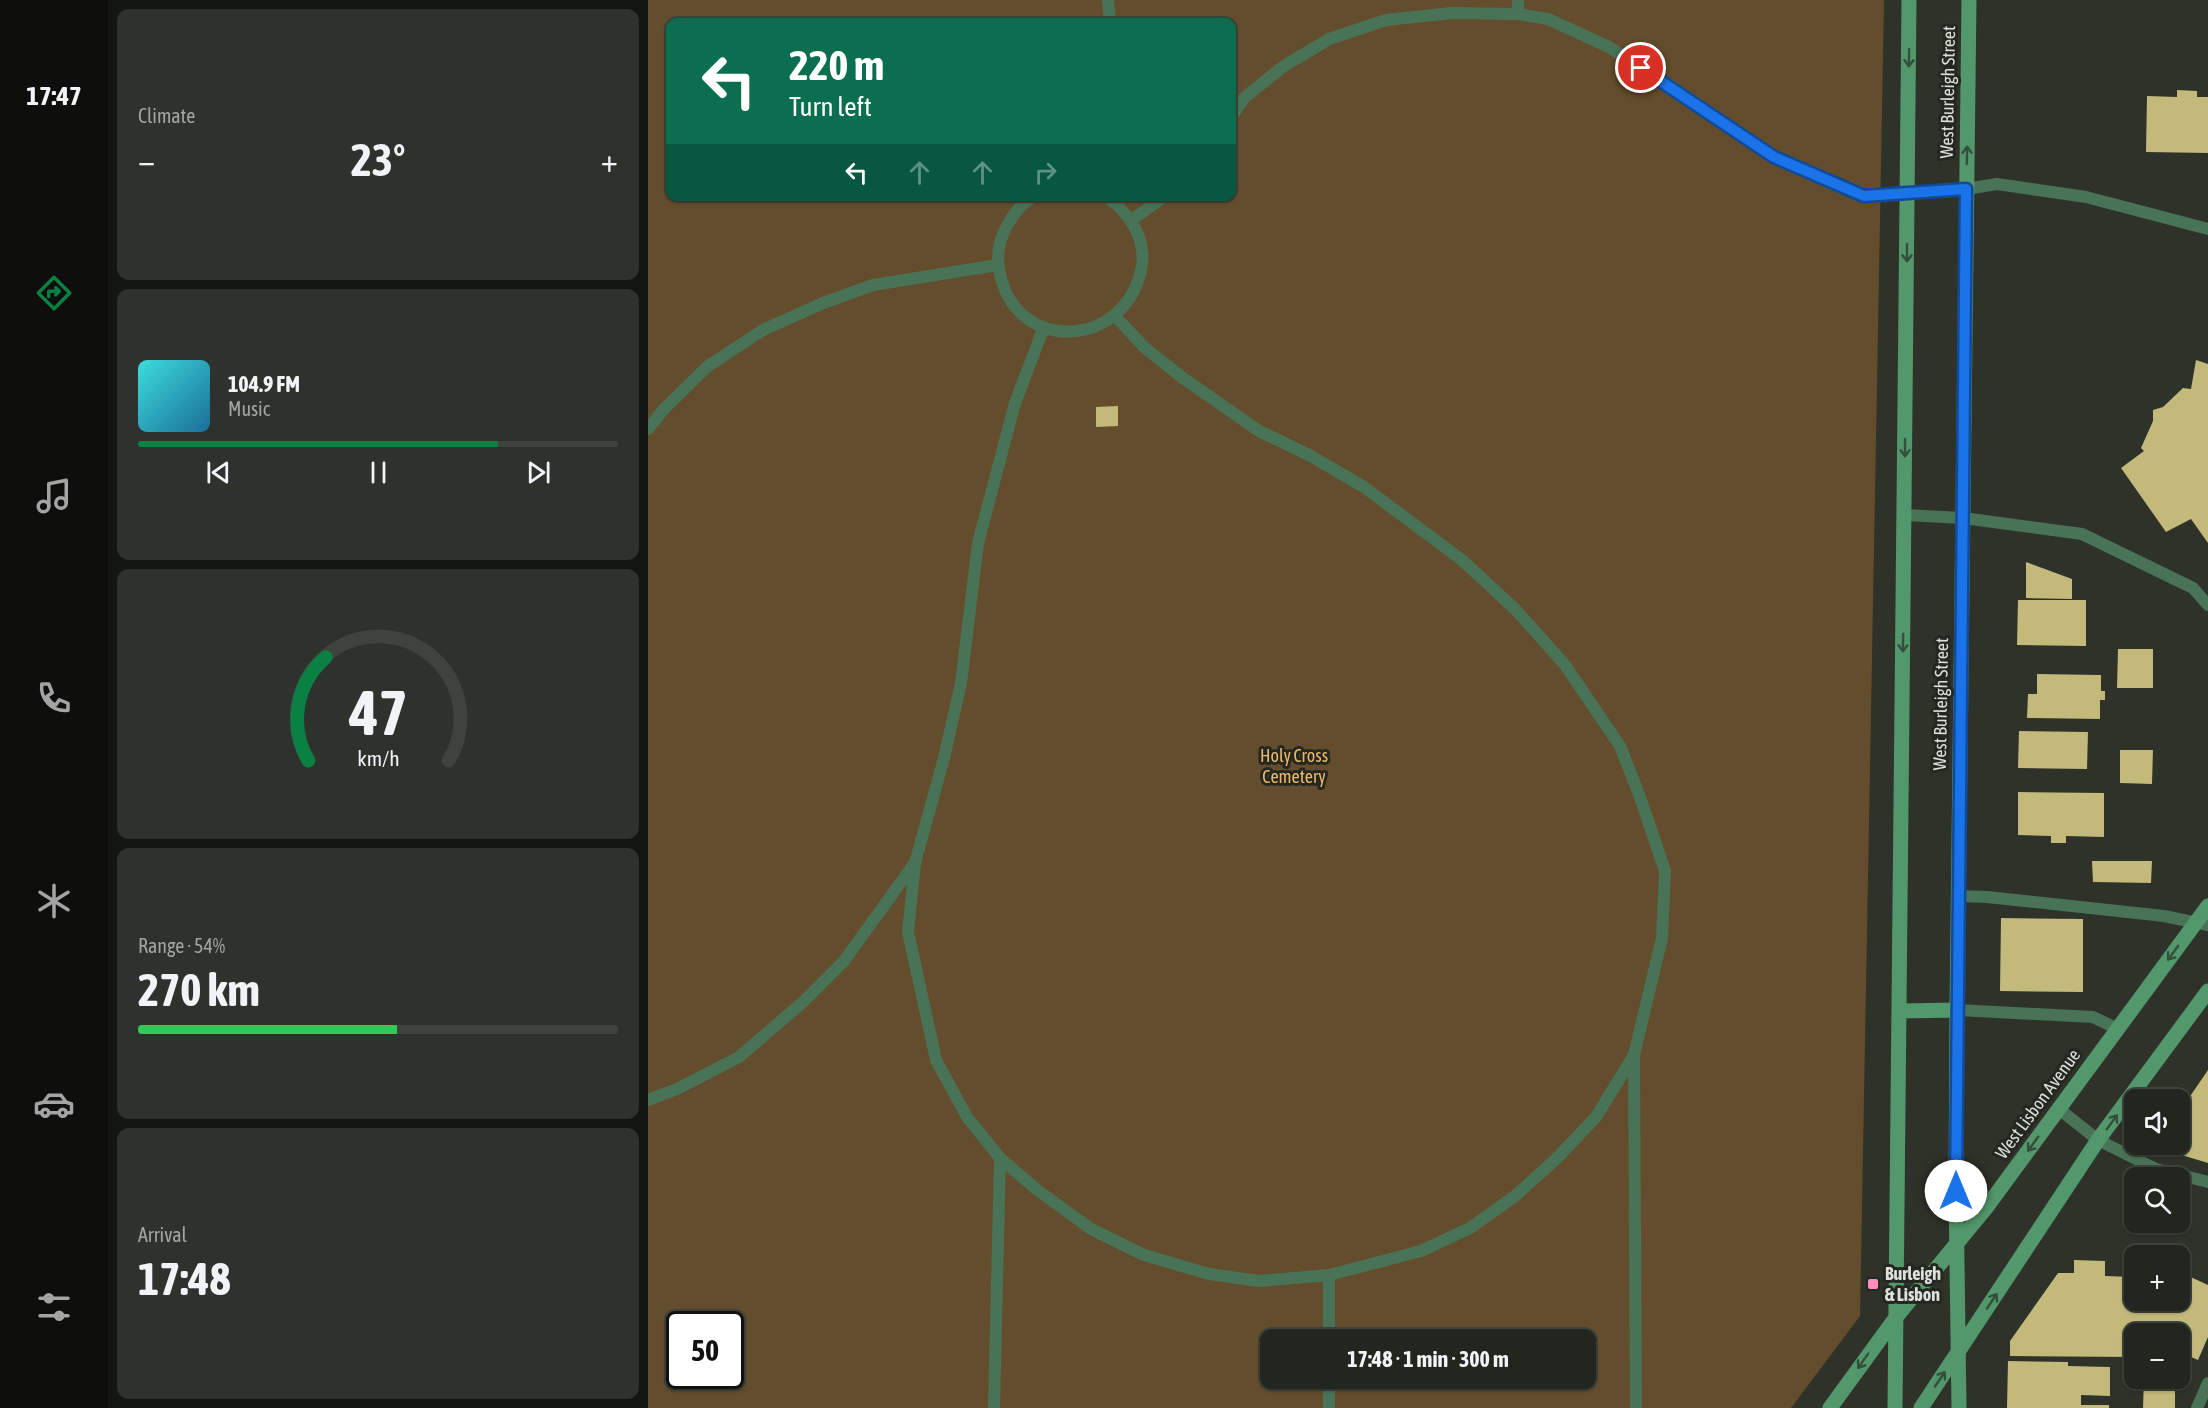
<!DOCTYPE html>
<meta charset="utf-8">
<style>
:root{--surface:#22261f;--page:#2e322c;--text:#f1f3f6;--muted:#a2a5a4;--line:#3f433d;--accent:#0b8043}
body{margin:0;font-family:"Asap Condensed",sans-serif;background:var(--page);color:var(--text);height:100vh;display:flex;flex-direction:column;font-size:22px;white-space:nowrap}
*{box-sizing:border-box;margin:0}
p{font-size:20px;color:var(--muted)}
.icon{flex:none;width:33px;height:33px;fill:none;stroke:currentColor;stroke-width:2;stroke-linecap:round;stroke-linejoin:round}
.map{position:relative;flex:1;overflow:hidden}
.details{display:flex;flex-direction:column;gap:9px;padding:9px;background:#131511;width:540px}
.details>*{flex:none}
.banner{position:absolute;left:18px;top:18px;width:570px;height:183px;border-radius:12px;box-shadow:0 2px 4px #0004,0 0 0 2px var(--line);background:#0b6e4f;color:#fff;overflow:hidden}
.tools{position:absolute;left:1476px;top:1089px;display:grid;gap:12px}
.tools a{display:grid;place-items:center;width:66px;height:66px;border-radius:12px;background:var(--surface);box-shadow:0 2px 4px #0004,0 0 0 2px var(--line);font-size:30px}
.speed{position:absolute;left:18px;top:1311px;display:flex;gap:12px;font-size:30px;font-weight:700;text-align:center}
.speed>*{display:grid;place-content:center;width:78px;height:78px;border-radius:50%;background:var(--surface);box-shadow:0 2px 4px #0004,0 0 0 2px var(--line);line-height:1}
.speed .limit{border:3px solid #111;border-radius:9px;background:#fff;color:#111}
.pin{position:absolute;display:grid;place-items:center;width:51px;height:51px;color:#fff;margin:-26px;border:3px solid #fff;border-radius:50%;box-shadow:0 2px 6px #0007}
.me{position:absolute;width:66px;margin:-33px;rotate:0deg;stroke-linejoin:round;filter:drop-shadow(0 0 4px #0008)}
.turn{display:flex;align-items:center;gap:21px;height:126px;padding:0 24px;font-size:27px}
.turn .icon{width:78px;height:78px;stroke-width:2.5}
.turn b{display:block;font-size:42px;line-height:51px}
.lanes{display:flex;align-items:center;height:57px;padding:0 24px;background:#0003;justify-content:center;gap:30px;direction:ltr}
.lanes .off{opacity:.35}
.big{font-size:45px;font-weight:700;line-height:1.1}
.details .widget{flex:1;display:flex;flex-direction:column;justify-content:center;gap:9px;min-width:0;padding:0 21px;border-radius:12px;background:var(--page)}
.details .dial{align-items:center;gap:0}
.dial svg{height:156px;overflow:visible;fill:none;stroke:var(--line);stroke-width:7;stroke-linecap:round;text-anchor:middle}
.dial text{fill:var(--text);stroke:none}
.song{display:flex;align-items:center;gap:18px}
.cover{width:72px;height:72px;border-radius:9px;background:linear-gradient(135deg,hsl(180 70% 55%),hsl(200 70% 35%))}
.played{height:6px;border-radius:3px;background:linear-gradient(90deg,var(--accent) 75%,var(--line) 75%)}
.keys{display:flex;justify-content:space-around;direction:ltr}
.heat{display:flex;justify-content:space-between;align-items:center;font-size:33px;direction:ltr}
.charge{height:9px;border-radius:4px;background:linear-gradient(90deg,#34c759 54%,var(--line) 0)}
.trip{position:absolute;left:612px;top:1329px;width:336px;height:60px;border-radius:12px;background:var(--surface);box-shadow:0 2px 4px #0004,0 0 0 2px var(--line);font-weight:700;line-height:60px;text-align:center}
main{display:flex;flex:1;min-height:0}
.tabs{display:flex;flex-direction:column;width:108px;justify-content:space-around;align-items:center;background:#0e0f0c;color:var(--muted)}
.tabs .icon{width:42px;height:42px}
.tabs .active{color:var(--accent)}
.tabs b{font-size:27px;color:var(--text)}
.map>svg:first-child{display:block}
</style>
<main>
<nav class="tabs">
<b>17:47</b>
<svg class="icon active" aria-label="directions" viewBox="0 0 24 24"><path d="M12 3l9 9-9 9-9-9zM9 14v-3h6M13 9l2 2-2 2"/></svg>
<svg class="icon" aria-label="music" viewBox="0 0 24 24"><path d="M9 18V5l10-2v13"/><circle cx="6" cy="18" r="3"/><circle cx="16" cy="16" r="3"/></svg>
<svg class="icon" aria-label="phone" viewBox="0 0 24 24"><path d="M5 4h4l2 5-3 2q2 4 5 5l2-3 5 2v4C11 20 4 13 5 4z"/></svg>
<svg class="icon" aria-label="climate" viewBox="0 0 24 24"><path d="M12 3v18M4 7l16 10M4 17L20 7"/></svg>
<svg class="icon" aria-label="car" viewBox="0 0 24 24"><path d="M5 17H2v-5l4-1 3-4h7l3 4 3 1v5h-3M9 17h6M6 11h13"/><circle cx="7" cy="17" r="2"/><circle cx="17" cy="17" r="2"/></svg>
<svg class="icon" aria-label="filters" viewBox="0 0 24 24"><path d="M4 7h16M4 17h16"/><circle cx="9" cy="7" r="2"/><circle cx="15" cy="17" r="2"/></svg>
</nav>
<section class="details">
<div class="widget"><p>Climate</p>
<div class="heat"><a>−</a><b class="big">23°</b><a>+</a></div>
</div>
<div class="widget">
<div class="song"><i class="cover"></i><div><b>104.9 FM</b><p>Music</p></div></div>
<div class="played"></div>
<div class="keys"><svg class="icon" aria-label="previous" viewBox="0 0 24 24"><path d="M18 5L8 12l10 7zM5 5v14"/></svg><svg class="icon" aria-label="pause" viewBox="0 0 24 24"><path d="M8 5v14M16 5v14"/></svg><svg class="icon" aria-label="next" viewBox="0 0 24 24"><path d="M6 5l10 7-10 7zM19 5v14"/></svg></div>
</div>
<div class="widget dial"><svg viewBox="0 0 100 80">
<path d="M14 69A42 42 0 1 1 86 69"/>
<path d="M14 69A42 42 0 0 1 23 16" stroke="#0b8043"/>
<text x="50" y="56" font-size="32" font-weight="700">47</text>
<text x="50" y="72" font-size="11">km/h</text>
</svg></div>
<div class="widget"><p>Range · 54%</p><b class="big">270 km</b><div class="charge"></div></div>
<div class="widget"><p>Arrival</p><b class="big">17:48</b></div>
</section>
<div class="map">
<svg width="1560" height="1408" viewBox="0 0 1560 1408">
<rect width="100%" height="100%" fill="#2e3229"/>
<!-- green -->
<path fill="#644d2c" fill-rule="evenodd" d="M0 0H1236L1212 1316 1143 1408H0ZM22 22H584V196H22ZM32 1324H82V1376H32ZM622 1340H938V1378H622Z"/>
<!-- building -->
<path fill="#c2b97a" d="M1529 90 1549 91V97H1560V153L1498 152 1499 96 1529 97Z
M1548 360 1560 364V543L1543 519 1518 532 1473 468 1496 451 1493 448 1505 421V410L1515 407 1535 388 1543 389Z
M470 406V426L448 427V407Z
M1378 562 1424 579V599L1378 598Z
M1370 600H1438V646L1369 645Z
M1470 649H1505V688H1469Z
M1389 674 1453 675V691H1457V700H1452V719L1379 718 1380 694H1389Z
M1371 731 1440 732 1439 769 1370 768Z
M1472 750H1505L1504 784 1472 783Z
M1370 792 1456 793V837L1418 836V843H1403V836L1370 835Z
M1444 861H1504L1503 883 1445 882Z
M1353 918 1435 919V992L1352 991Z
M1560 1070V1163L1507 1147 1508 1144H1532V1111Z
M1426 1260 1457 1261V1276L1486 1277V1300H1532V1276L1534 1273 1560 1285V1337L1550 1360 1532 1352V1334H1486V1357L1362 1356V1341L1410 1273H1426Z
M1360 1361 1420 1362V1366L1462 1367V1396L1433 1395V1405H1461V1408H1359Z
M1496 1378H1527V1408H1495Z"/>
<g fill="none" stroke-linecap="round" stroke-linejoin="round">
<!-- lane -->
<path stroke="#497357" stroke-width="12" d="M460 0 462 22
M870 14V0
M584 116 597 97 636 66 681 39 738 20 804 13 870 14 900 19 961 47 1043 100 1126 157 1216 196 1318 189 1349 184 1438 197 1560 229
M387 196C371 204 362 218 355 234 350 246 349 261 352 274 369 355 480 349 494 265 498 237 480 211 457 196
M484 220 517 196
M396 327 367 403 330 543 313 683 296 758 267 863 260 932 288 1060 319 1117 352 1158 388 1189 443 1229 496 1255 561 1274 611 1281 681 1275 773 1251 822 1228 867 1196 908 1159 948 1117 986 1055 1014 938 1017 871 991 794 972 746 917 665 868 610 814 560 716 487 661 455 611 431 535 378 497 348 467 316
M0 429 16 409 60 366 115 330 175 303 225 285 350 265
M1257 515 1315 518 1434 534 1545 588 1560 605
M1310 896 1339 897 1516 916 1560 925
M1309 1010 1445 1017 1470 1029
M986 1056 988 1408
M0 1100 29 1089 91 1057 155 1002 196 961 266 864
M1411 1109 1450 1140 1508 1169 1560 1182
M681 1340V1275
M346 1408 352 1158
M681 1408V1378
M1549 1408 1560 1383"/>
<!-- secondary -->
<path stroke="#53986c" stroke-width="15" d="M1252 1011 1309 1010
M1182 1408 1249 1316 1338 1208 1560 906
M1247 1408 1261 0
M1273 1408 1450 1140 1560 991
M1311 1408 1308 1191 1309 1010 1321 0"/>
</g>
<!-- one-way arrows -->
<defs><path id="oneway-shaft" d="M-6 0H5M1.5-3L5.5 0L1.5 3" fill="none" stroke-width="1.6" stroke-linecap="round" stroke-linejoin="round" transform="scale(1.5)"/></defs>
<g stroke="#344f3b">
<use href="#oneway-shaft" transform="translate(1261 58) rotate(91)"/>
<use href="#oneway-shaft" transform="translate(1319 155) rotate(-89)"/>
<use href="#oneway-shaft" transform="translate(1259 253) rotate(90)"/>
<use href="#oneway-shaft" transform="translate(1257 448) rotate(90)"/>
<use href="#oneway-shaft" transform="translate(1255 643) rotate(91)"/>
<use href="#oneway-shaft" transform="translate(1525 953) rotate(126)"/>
<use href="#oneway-shaft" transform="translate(1464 1122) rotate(-54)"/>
<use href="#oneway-shaft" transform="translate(1385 1144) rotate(126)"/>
<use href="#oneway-shaft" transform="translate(1344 1301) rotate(-56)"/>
<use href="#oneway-shaft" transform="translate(1215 1361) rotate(125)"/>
<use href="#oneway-shaft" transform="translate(1292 1379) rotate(-56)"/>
</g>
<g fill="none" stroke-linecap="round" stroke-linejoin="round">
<defs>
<path id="route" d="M993 68 1126 157 1216 196 1318 189 1308 1191"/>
</defs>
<!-- route casing -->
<use href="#route" stroke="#114b97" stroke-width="15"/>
<!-- route -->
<use href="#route" stroke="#1a73e8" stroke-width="10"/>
</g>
<!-- markers -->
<rect fill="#fe8ebc" stroke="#242820" stroke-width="2" x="1219" y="1278" width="12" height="12" rx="3"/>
<g text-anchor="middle" stroke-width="6" stroke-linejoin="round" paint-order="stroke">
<!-- street labels -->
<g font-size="18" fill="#dde0db" stroke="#242820">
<text transform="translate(1300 92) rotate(-89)" y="6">West Burleigh Street</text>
<text transform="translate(1293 704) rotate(-89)" y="6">West Burleigh Street</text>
<text transform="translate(1390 1104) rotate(-54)" y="6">West Lisbon Avenue</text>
</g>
<!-- park labels -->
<g font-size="18" fill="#efb96d" stroke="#242820">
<text x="646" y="762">Holy Cross<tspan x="646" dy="21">Cemetery</tspan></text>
</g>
<!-- poi labels -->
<g font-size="18" font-weight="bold" fill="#dde0db" stroke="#242820" text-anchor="start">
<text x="1237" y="1280">Burleigh<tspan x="1237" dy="21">&amp; Lisbon</tspan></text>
</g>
</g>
</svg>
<div class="tools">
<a><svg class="icon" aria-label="sound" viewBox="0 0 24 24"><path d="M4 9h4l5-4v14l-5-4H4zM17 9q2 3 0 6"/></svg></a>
<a><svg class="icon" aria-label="search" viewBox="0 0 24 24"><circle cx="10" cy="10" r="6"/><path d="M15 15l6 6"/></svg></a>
<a>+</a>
<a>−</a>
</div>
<div class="speed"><div class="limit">50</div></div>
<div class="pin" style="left:993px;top:68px;background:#d93025"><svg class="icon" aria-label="arrive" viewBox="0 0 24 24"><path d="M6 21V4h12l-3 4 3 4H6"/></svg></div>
<svg class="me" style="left:1308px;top:1191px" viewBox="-20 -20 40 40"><circle r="19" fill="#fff"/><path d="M0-13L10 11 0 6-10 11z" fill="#1a73e8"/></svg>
<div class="trip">17:48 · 1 min · 300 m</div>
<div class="banner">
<div class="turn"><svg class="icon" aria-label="left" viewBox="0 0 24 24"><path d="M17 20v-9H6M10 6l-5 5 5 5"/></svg><div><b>220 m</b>Turn left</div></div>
<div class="lanes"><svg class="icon" aria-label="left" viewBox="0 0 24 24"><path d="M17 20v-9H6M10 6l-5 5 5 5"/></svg><svg class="icon off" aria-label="ahead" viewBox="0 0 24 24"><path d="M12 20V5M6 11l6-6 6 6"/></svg><svg class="icon off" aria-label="ahead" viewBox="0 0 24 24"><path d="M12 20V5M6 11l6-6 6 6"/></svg><svg class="icon off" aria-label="right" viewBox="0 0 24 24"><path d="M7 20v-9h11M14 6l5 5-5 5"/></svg></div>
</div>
</div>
</main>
